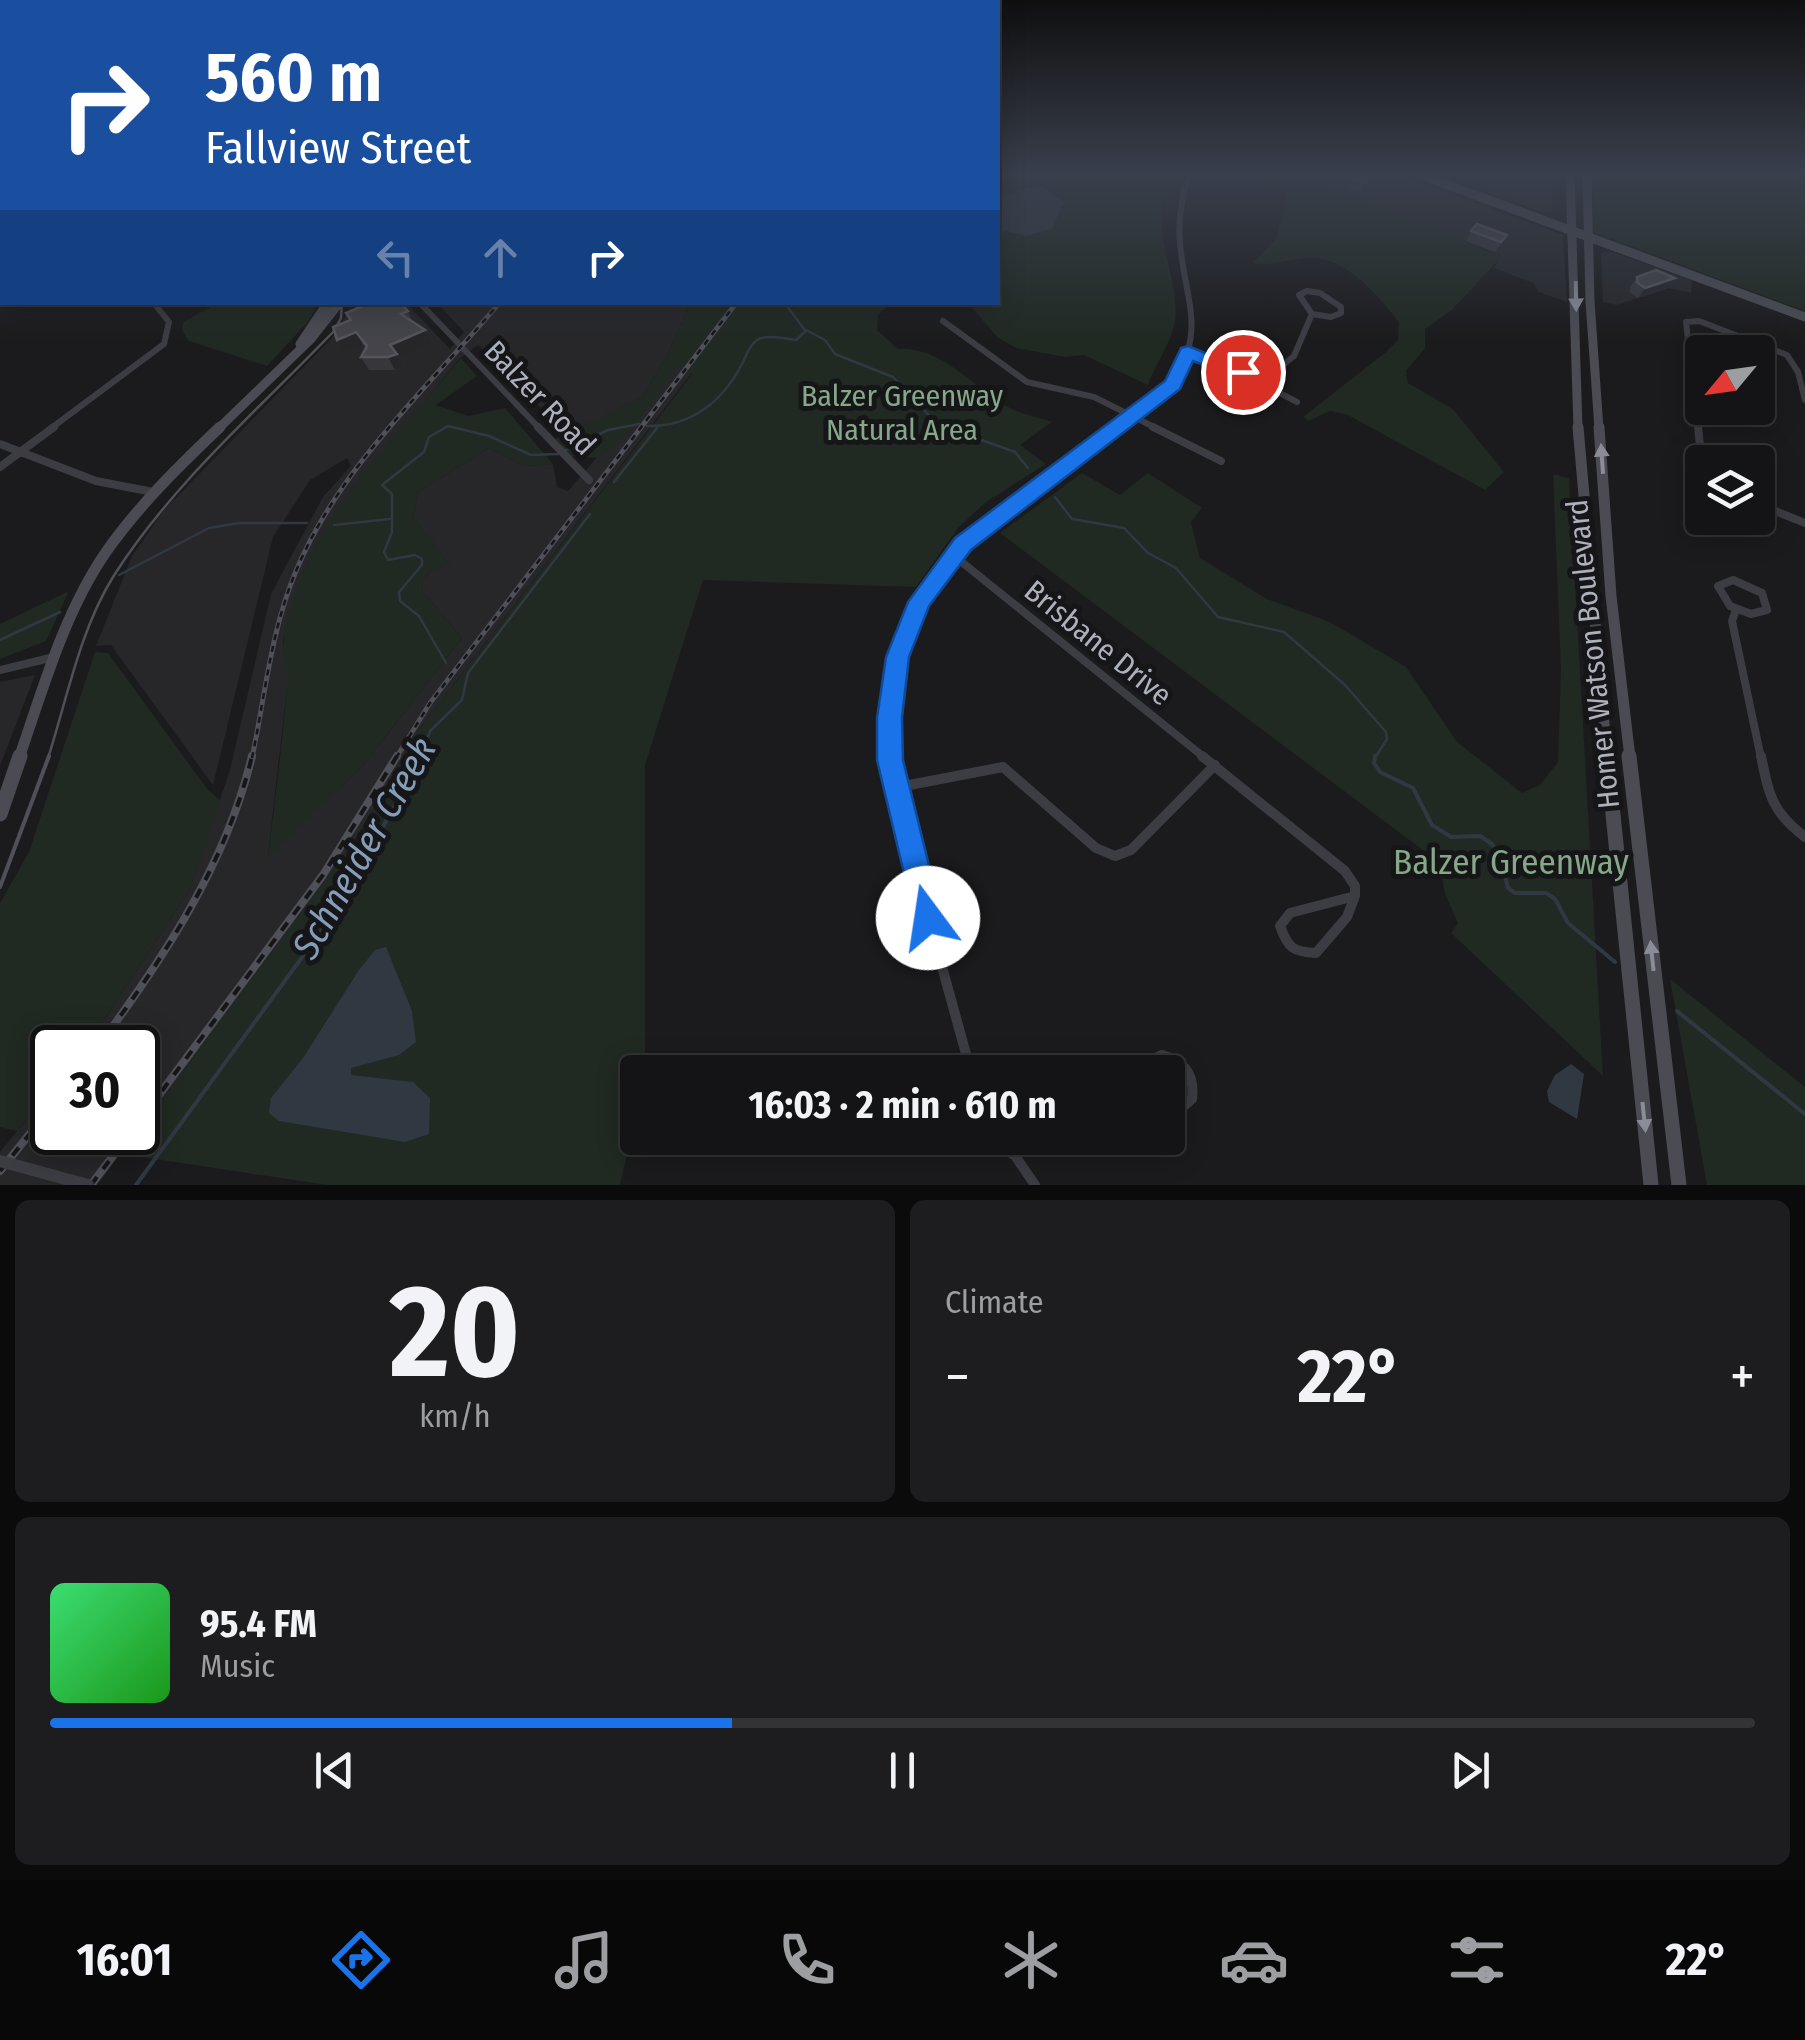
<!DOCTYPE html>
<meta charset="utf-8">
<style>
:root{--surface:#141416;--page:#1d1d1f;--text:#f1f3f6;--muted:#9d9ea1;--line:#333335;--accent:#1a73e8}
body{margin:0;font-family:"Fira Sans Condensed",sans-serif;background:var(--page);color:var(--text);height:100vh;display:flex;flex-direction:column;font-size:38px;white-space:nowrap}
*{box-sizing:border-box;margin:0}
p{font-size:32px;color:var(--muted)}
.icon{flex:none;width:55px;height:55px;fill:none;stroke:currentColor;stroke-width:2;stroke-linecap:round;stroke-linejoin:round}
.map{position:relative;height:1185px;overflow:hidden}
.sheet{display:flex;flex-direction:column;gap:15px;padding:15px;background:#0b0b0c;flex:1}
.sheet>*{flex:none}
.top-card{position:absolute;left:0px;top:0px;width:1000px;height:305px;box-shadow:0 5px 25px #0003,0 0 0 2px var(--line);background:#1a4fa0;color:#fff;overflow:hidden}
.needle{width:65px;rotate:241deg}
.controls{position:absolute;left:1685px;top:335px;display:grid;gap:20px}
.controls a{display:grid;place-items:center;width:90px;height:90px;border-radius:10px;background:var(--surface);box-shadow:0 5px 25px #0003,0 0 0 2px var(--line);font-size:50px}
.speed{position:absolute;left:30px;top:1025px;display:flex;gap:20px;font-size:50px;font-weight:700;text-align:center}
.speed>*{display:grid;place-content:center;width:130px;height:130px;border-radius:50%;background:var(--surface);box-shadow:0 5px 25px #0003,0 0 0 2px var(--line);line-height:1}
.speed .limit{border:5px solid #111;border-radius:15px;background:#fff;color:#111}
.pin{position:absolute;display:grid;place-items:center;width:85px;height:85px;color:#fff;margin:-42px;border:5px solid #fff;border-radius:50%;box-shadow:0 2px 10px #0007}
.me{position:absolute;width:110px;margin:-55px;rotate:346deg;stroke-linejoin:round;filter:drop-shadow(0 0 8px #0008)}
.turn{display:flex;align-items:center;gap:35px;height:210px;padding:0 40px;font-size:45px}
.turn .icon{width:130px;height:130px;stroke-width:2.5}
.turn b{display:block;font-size:70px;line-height:85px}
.lanes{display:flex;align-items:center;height:95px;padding:0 40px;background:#0003;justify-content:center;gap:50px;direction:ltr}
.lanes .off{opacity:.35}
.big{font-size:75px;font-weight:700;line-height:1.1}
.sheet .widget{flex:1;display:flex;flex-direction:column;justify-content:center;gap:15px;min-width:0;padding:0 35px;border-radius:15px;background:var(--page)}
.sheet .dial{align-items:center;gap:0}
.dial b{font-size:130px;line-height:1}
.song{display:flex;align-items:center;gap:30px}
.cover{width:120px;height:120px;border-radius:15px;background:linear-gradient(135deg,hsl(140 70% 55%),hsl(120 70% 35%))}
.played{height:10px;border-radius:5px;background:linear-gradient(90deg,var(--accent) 40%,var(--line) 40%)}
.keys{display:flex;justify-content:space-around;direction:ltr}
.heat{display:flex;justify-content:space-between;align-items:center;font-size:55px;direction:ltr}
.sheet .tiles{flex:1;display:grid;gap:15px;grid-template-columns:1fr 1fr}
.widget:last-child{grid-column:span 2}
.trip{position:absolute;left:620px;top:1055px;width:565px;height:100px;border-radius:10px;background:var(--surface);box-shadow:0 5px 25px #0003,0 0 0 2px var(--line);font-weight:700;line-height:100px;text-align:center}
.menu{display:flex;height:160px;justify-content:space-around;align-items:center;background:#080809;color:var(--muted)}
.menu .icon{width:70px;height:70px}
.menu .active{color:var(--accent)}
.menu b{font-size:45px;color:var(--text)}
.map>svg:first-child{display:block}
</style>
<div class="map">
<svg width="1805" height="1185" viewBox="0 0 1805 1185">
<rect width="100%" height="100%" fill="#1b1b1d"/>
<!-- built -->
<path fill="#27272a" d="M1269 175H1400L1563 235 1567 302 1539 292 1533 283 1494 268 1501 255 1322 187Z
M1441 175H1553L1552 212 1539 211Z
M1609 251 1692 280 1691 293 1668 288 1617 305 1603 302 1601 253Z
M367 303H406L450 349 464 332 437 303H690L665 360 642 397 568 435 478 345 460 358 352 489 320 539 297 589 283 641 288 678 268 855 362 767 462 638 423 592 422 581 431 571 449 564 413 517 418 492 489 448 524 466 553 464 557 487 568 491 687 352 745 303 419 730 353 843 138 1132V1048L86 1047 189 891 230 770 271 594 323 497 351 466 347 458 310 480 273 537 213 785 111 645 96 646 132 556 164 510 332 338 350 309Z
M35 675 0 766V767V682Z
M52 1088V1132H137L97 1185H0V1152Z"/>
<!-- green -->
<path fill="#202922" d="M998 175H1173C1144 226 1180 272 1175 320 1173 340 1155 365 1148 385L1084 355 1065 357 1016 348 997 337 970 305 926 303 998 302Z
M1229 175C1325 175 1414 222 1502 256L1452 310 1425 329V348L1406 371 1408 383 1453 409 1504 472 1485 490 1348 415 1330 411 1308 421 1303 417 1386 352 1398 340 1399 322C1380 298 1350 262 1317 258 1297 256 1272 267 1253 263L1276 239 1288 188Z
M1594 175H1805V311L1593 232Z
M219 303V302L318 303 308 322 267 366 189 341 182 331 183 322Z
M690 303H891L878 315 877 330 898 349C945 346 975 392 1014 410 1026 415 1040 418 1052 422L1020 445 1046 464 986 502 958 528 916 587 703 580 645 765V1072H638L637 1111 620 1185H328L121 1154 353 843 419 730 692 374 677 366 633 428 598 458 571 456 554 440 642 397 665 360Z
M461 358 477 376 436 405 468 416 505 408 553 464 524 466 489 448 418 492 413 517 450 564 431 571 422 581 423 592 462 638 362 767 268 857C275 799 283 741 287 683 288 668 282 652 284 638 302 527 392 440 461 358Z
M1082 473 1120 495 1148 473 1202 508 1191 522 1200 558 1267 599 1330 622 1406 667 1457 742 1522 793 1540 785 1558 762 1561 670 1553 474 1569 478 1603 1076 1451 933 1458 923 1445 894 1440 863 1000 533Z
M69 591 46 641 0 659V624Z
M95 652 108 653 208 790 221 801 189 891 86 1047 52 1048V1088L17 1131 0 1127V903L29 852Z
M1670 979 1805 1087V1185H1707Z"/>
<!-- water -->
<path fill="#303942" d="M1034 186 1042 187 1064 202 1052 228 1027 236 1005 231 998 235V197Z
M386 947 412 1011 416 1042 399 1055 351 1068V1075L413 1082 430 1098 429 1134 405 1142 279 1121 269 1113 271 1098 303 1058 359 970 375 950Z
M1571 1064 1584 1074 1577 1119 1549 1102 1547 1091 1555 1075Z"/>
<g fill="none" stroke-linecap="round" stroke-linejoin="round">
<!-- stream-far1 -->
<path stroke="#303942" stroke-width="2.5" d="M784 302 804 329 825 340 835 354 893 377 937 424 1015 452 1028 468
M647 426C690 427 721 403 741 366 746 357 749 345 757 340 767 334 785 339 796 340L805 332
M566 450 608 430 639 424
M614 482 657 428
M1055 497 1072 519 1124 528 1148 553 1176 568 1218 617 1284 632 1345 685 1386 732 1387 739 1375 758
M334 525 390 519
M119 575 209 528 239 523H307
M0 640 60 612
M446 663 419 616 400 601 399 592 422 565V559L415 555 388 560 384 552 392 532V494L382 485 424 452 429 437 448 426 489 436 531 455 559 454
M421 758 430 731 462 700 468 673 590 514"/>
<!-- stream -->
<path stroke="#303942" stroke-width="4" d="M1375 756 1374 763 1380 772 1413 788 1432 825 1451 837 1480 836 1492 844 1500 857 1508 888 1515 893H1546L1555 899 1568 923 1615 962
M1677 1011 1805 1114
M136 1185 338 908 422 756"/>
<!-- minor-far2 -->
<path stroke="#3c3c43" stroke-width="6" d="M1307 291 1320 293 1341 307V313L1331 317 1312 314 1299 295Z
M419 302 540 429
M943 321 1027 382 1094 397 1158 429
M1188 352 1223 363 1297 402
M1262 382 1294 356 1312 314
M50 429 164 344 169 322 153 302
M1117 429C1257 333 1149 290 1189 175
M1698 429 1686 322 1699 321 1787 355 1798 372 1805 400"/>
<!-- minor-far1 -->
<path stroke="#3c3c43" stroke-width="8" d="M538 427 589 480
M1153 427 1221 461
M1698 427 1702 464
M0 444 96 481 153 492
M0 467 54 427
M1758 504 1805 523
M953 555 1205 758
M1733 580 1762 593 1767 610 1751 614 1730 606 1718 586Z
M1736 610 1732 621 1761 758
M0 670 54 657
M891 758C871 593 1002 508 1121 427"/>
<!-- minor -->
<path stroke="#3c3c43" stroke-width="10" d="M890 756 904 829 971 1072
M1202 756 1345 871 1355 886V896
M1761 756C1769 795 1772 812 1805 837
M894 788 1003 767 1096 848 1115 856 1131 850 1215 765
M1355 896 1347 917 1316 953C1293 952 1288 948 1280 926L1290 913Z
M1141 1072 1146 1063 1162 1055C1185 1061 1195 1075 1192 1099L1177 1112 1168 1113
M1003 1138 1035 1185
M1012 1154 1047 1138"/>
<!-- secondary-far2 -->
<path stroke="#4a4b53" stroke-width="9" d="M1421 175 1805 317
M1570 175 1578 429
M1587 175 1590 301 1599 429
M300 344 328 302
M218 429 311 339 340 302"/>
<!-- secondary-far1 -->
<path stroke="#4a4b53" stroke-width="11" d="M1578 427 1607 758
M1599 427 1611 596 1630 758
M19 758C43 689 64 613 106 552 139 505 179 466 220 427"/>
<!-- secondary -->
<path stroke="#4a4b53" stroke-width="15" d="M1607 756 1651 1185
M1629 756 1679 1185
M0 814 20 756"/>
<!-- tram-far1 -->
<path stroke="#4f5058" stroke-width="2.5" d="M48 758C67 699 80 630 113 577 171 485 259 409 334 331L341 318 342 302"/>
<!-- tram -->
<path stroke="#4f5058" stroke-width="4" d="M0 887 49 756"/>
<defs>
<path id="rail-far1" d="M252 758C265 696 271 630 296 571 339 467 429 387 500 302
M396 758 430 703 737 302"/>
<path id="rail" d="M97 1048C163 959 226 865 252 756
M138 1123 323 875 397 756
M0 1171 52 1106
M91 1185 131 1132"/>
</defs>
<!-- rail-far1 casing -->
<use href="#rail-far1" stroke="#4f5058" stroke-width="5"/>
<!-- rail casing -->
<use href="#rail" stroke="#4f5058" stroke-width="8"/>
<!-- rail-far1 -->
<use href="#rail-far1" stroke="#161618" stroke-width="2.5" stroke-dasharray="6" stroke-linecap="butt"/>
<!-- rail -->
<use href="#rail" stroke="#161618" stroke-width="4" stroke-dasharray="10" stroke-linecap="butt"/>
<!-- tertiary-bridge -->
<path stroke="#3c3c43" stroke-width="12" d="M0 1161 88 1185"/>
</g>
<!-- wall -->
<path fill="#37373b" d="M1349 177 1370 184 1361 192 1346 187Z
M1471 231 1507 235 1495 252 1466 241Z
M1637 277 1675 278 1668 288 1638 298 1630 292V287Z
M408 311 412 321 431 344 399 357 404 367 395 370H369L361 357 366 348 363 345 344 353 350 320 346 313Z"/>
<!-- shaded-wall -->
<path fill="#262629" d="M1373 175 1370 184 1361 192 1365 183Z
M1675 278 1668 288 1638 298 1645 288Z
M425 330 431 344 399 357 404 367 395 370 388 357 390 345Z
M356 332 363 345 344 353 337 340Z"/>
<!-- building -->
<path fill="#444449" stroke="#54555b" stroke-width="2.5" d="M1351 175H1373L1365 183 1349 177Z
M1477 224 1507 235 1501 242 1471 231Z
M1656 270 1675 278 1645 288 1637 282V277Z
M372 302H399L408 311 401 314 425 330 390 345 397 354 388 357H361L367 346 356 332 337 340 333 327 351 320 346 313Z"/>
<!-- one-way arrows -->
<defs><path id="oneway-solid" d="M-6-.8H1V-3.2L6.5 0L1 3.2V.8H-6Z" transform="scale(2.5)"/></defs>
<g fill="#8a8d98">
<use href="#oneway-solid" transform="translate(1576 296) rotate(89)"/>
<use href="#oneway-solid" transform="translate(1602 459) rotate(-94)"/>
<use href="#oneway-solid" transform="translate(1652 956) rotate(-96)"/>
<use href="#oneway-solid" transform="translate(1644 1117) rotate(84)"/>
</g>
<!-- sky -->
<linearGradient id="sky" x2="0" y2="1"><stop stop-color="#0f0f10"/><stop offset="0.51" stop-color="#393f4c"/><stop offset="1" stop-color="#393f4c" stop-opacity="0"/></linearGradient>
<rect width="1805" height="341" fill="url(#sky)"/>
<!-- route -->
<path fill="#1a73e8" stroke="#114b97" stroke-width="2.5" d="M1188 346 1252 372 1243 379 1193 361 1180 389 971 550 929 606 909 657 902 718 903 760 942 918 938 928 928 932 917 928 877 760V718L886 657 908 602 955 538 1165 381 1181 348Z"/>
<g text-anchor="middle" stroke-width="10" stroke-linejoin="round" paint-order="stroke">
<!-- park labels -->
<g font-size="30" fill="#84a888" stroke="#161618">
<text x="902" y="406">Balzer Greenway<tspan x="902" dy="34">Natural Area</tspan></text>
</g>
<!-- street labels -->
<g font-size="30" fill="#adb1bd" stroke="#161618">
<text transform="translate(540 398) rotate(46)" y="10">Balzer Road</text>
<text transform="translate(1098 643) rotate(39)" y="10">Brisbane Drive</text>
<text transform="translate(1593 654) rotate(-96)" y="10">Homer Watson Boulevard</text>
</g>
<!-- near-park labels -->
<g font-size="35" fill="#84a888" stroke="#161618">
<text x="1511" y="874">Balzer Greenway</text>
</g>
<!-- near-water labels -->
<g font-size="38" font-style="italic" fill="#849db8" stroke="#161618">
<text transform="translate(364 848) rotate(-60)" y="13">Schneider Creek</text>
</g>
</g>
</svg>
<div class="controls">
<a><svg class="needle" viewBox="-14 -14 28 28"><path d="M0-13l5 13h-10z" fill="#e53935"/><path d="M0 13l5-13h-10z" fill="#9d9ea1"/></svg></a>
<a><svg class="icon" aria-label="layers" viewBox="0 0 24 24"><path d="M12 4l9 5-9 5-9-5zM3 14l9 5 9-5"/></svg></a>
</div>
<div class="speed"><div class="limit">30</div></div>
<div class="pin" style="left:1243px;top:372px;background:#d93025"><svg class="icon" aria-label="arrive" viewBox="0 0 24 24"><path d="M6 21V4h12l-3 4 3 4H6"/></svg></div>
<svg class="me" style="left:928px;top:918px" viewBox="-20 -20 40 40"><circle r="19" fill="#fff"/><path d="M0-13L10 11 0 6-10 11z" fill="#1a73e8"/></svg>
<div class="trip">16:03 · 2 min · 610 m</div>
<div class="top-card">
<div class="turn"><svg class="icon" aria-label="right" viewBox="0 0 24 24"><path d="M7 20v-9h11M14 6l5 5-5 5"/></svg><div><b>560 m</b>Fallview Street</div></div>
<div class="lanes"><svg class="icon off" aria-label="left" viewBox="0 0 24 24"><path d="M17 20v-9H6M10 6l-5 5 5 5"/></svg><svg class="icon off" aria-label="ahead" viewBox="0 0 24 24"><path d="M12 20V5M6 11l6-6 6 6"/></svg><svg class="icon" aria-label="right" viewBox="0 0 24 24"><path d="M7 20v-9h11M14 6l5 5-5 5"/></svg></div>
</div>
</div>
<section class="sheet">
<div class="tiles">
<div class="widget dial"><b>20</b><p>km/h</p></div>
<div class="widget"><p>Climate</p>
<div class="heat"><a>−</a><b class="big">22°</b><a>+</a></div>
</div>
<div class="widget">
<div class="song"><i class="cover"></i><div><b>95.4 FM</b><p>Music</p></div></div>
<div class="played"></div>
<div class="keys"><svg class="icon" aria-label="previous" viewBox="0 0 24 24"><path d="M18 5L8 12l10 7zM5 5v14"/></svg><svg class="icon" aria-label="pause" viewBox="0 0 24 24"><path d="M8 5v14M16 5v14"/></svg><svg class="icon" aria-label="next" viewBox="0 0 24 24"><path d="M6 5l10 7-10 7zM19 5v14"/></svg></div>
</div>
</div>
</section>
<nav class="menu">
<b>16:01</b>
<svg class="icon active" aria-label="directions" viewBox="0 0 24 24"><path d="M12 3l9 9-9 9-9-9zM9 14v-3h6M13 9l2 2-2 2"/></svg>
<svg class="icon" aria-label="music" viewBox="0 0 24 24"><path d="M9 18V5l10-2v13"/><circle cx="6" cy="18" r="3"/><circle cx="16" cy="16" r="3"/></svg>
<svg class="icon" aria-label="phone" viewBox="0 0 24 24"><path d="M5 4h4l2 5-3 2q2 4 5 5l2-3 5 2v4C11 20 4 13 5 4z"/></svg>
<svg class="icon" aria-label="climate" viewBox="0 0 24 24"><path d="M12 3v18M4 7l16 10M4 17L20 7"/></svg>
<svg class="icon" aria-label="car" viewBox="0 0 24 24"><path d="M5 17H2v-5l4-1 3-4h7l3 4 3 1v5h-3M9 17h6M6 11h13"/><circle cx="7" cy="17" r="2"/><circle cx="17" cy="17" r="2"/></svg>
<svg class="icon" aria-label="filters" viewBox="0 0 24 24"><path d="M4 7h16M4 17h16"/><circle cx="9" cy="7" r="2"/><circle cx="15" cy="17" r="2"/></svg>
<b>22°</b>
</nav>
